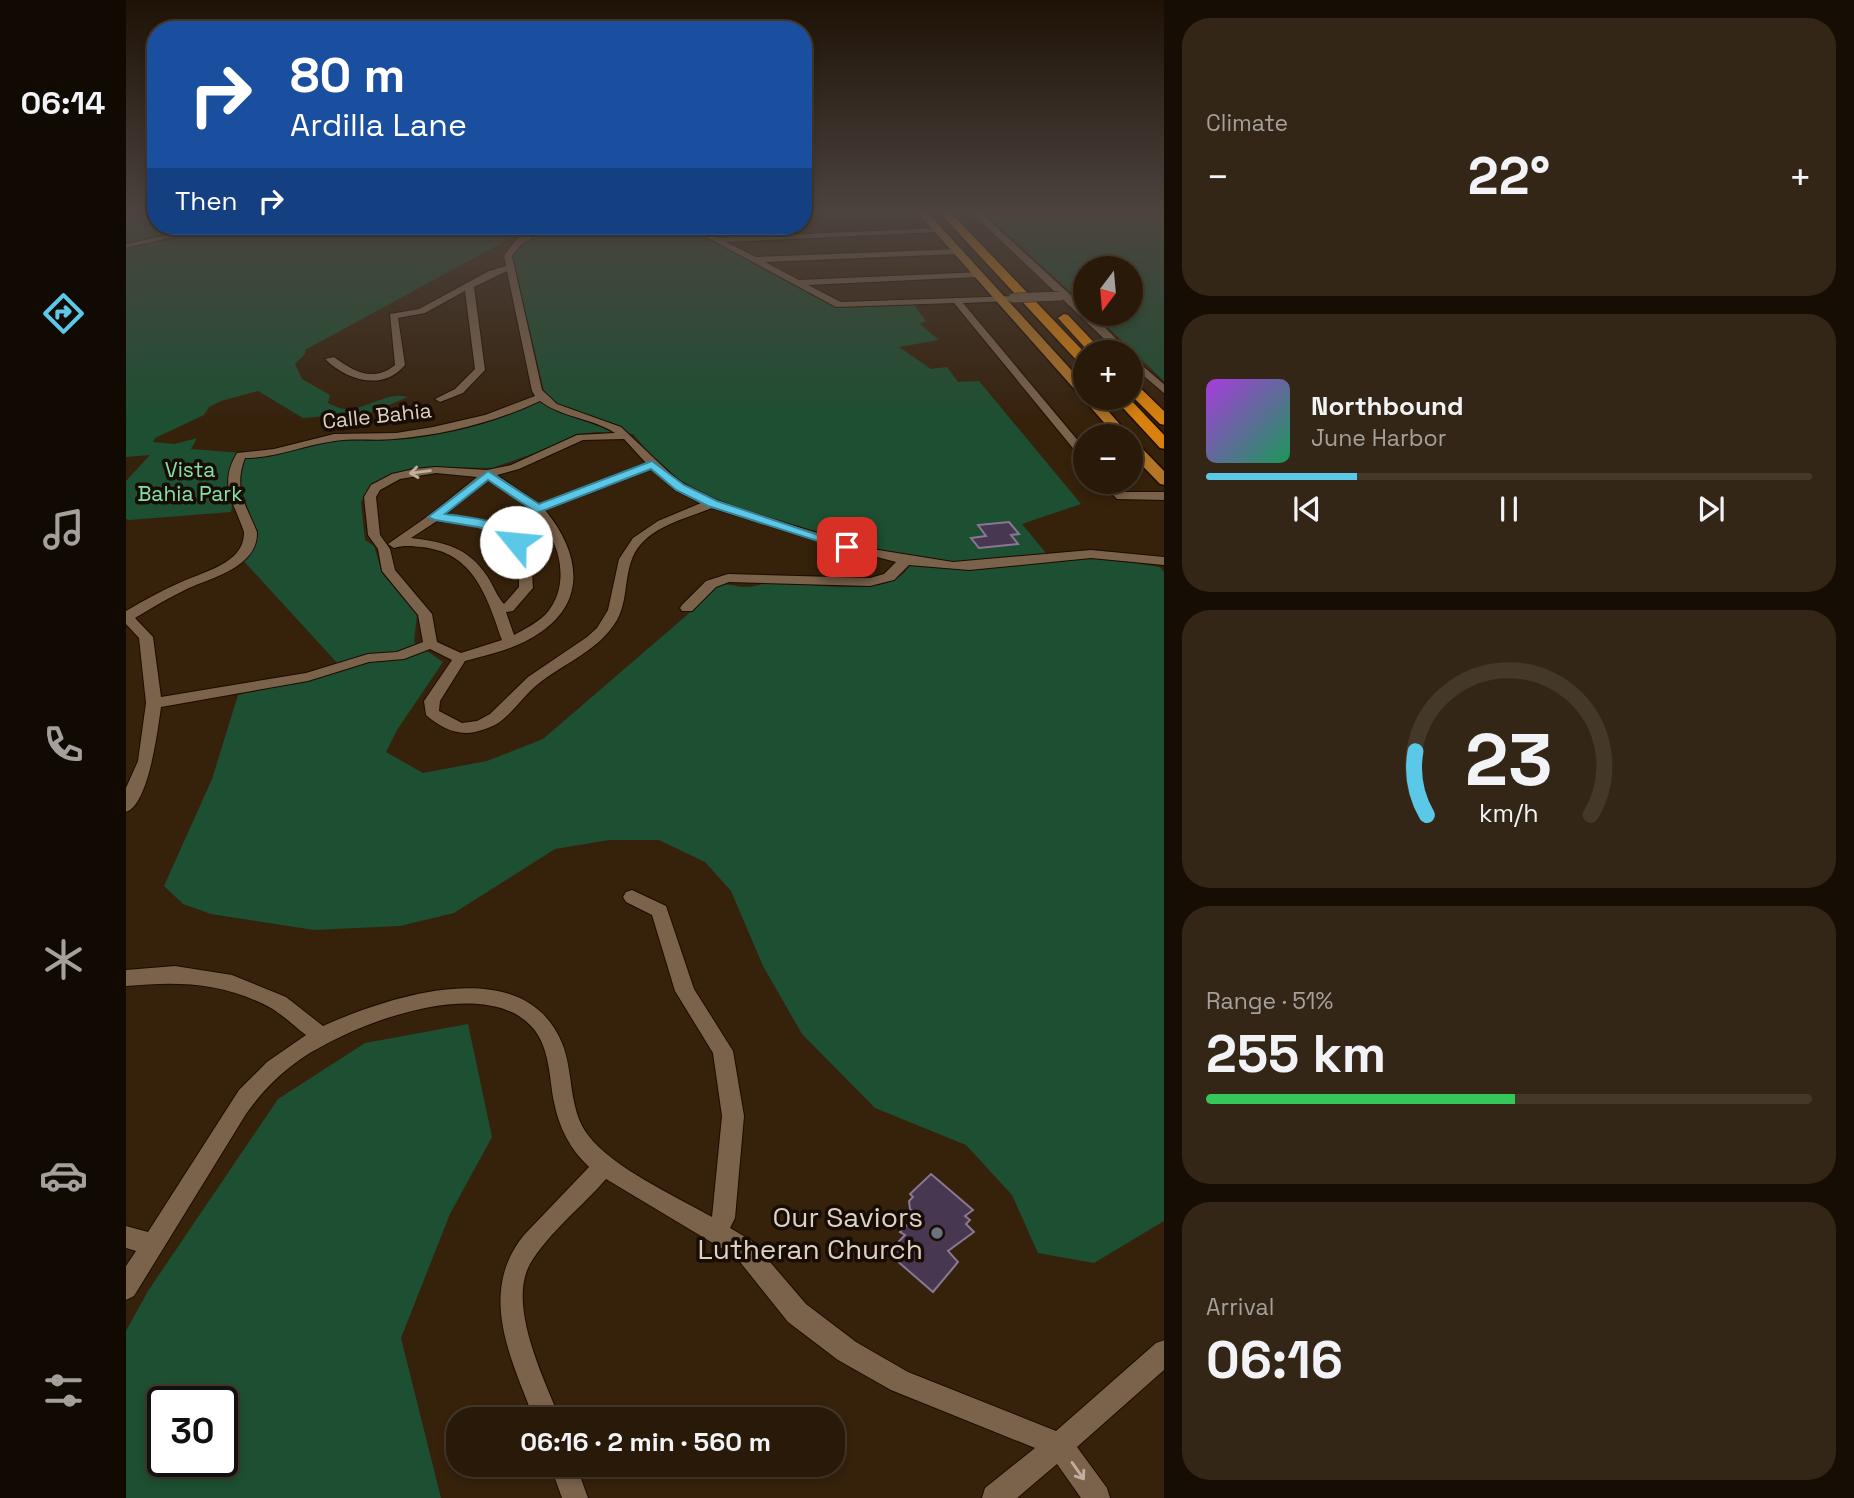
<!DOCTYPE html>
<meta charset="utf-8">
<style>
:root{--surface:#281908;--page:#342616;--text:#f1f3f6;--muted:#a5a09c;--line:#443829;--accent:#5bc8e7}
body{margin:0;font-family:"Space Grotesk",sans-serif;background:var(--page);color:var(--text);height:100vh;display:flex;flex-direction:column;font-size:26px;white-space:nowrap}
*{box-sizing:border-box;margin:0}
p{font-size:23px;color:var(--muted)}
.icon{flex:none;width:38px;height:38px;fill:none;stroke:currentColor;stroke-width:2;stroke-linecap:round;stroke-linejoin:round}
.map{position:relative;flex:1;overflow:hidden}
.details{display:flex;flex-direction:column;gap:18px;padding:18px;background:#160e04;width:690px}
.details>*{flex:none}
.guide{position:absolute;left:21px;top:21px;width:665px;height:214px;border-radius:28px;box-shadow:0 4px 10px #0003,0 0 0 2px var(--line);background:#1a4fa0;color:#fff;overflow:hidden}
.needle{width:46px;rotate:196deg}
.fabs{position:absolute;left:947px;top:256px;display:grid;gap:14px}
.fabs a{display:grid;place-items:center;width:70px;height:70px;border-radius:50%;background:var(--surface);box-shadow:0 4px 10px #0003,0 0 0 2px var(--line);font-size:35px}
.speed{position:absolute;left:21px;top:1386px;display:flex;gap:14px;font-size:35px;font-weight:700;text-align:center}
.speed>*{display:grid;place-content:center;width:91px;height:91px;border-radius:50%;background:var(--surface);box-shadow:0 4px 10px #0003,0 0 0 2px var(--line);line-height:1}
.speed .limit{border:4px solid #111;border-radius:10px;background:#fff;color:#111}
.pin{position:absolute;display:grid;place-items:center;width:60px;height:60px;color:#fff;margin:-30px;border-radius:14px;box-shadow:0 4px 10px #0006}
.me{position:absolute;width:77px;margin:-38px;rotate:298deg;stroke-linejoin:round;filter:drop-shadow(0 0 5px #0008)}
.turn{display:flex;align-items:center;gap:24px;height:147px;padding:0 28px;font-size:32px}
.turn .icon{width:91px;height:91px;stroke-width:2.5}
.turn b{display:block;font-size:49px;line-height:60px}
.then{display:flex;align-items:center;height:66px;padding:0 28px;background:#0003;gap:14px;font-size:26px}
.big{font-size:52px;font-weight:700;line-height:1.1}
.details .tile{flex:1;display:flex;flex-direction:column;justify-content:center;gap:10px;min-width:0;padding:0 24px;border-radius:28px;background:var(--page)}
.details .dial{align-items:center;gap:0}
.dial svg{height:182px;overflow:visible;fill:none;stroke:var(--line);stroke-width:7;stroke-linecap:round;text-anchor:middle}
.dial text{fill:var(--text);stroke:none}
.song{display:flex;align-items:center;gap:21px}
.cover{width:84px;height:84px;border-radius:10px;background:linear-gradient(135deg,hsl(280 70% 55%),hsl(150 70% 35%))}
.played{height:7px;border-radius:4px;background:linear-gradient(90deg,var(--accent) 25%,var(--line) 25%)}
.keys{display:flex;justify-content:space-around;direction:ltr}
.heat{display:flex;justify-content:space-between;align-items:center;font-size:38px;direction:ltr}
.charge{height:10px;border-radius:5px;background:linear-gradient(90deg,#34c759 51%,var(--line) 0)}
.trip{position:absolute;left:320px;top:1407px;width:399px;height:70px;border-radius:28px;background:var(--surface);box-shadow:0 4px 10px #0003,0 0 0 2px var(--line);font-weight:700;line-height:70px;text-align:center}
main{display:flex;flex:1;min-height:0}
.tab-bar{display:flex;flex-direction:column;width:126px;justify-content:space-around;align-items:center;background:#100a03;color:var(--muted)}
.tab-bar .icon{width:49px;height:49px}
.tab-bar .selected{color:var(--accent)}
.tab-bar b{font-size:32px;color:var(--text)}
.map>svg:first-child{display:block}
</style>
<main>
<nav class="tab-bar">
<b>06:14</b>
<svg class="icon selected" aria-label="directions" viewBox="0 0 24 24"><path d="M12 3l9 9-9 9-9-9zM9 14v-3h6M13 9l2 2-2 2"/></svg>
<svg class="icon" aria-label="music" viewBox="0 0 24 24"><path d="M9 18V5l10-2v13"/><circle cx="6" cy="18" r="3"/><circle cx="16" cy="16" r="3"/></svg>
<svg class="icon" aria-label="phone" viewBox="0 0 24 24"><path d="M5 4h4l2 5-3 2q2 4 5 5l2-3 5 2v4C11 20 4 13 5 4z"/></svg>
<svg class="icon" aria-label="climate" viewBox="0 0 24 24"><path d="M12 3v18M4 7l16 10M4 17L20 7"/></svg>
<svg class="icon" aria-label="car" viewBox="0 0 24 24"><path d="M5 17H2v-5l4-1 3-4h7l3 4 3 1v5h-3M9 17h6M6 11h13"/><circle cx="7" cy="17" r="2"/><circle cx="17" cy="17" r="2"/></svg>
<svg class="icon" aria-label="filters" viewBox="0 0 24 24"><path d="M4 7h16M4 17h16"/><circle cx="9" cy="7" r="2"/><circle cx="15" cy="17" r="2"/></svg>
</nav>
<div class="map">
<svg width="1039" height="1498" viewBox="0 0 1039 1498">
<rect width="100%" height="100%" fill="#36210b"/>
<!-- green -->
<path fill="#1d4f32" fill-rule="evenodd" d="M0 214H30V226H407L179 350V354L169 364 176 379 204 395 202 403C207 405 214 409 219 409 241 410 261 391 282 397L246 412 177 418 132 391 95 401 83 407 78 415 29 438 27 442 49 444 71 438 65 449 117 453C88 478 112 483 105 512L3 520 0 519V481L24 455 0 457Z
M1038 214V381L967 313H1004V268H959V305L860 215Z
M428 226H562L704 303 716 308 788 305 800 321 794 324 813 340 773 347 805 369 821 367 832 382 853 381 955 504 896 524 924 558 966 557 1034 567 1038 572V1221L968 1263 912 1253 886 1195 840 1145 749 1108 676 1034 637 966 605 891 579 862 533 840H483L429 849 328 913 274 926 188 930 85 914 57 904 38 886 86 779 112 695 211 673 213 665 115 558 127 544 128 525C111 500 109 485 119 457H137L195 441 265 438 342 425 387 413 419 395 386 253 394 244ZM472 432 507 434 523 453 555 481 596 502 726 543 788 558C783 568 777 576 766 581 740 593 670 583 640 582 605 599 601 563 568 609L417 739 361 761 297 773 260 752 271 730 317 662 288 642 291 615 256 573 248 546 239 540 235 502 248 483 271 473 314 467 366 468 409 453 451 434Z
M342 1024 366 1137 324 1214 275 1338 315 1498H0V1331L22 1291 152 1099 239 1043ZM37 1402H96V1461H37Z"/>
<!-- building -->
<path fill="#473750" stroke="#897793" stroke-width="2" d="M883 522 893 534 885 535 892 544 853 548 845 538 860 536 852 525Z
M805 1174 847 1210 839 1216 844 1220 840 1224 848 1232 822 1251 832 1262 807 1292 762 1253 779 1235 774 1232 791 1215 784 1209 783 1201 787 1197 784 1194Z"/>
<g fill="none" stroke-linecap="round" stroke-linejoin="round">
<defs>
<path id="minor" d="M677 214H696L677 217Z
M847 214H856L959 308V313H965L1003 352H992Z
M81 226H95L0 248V244Z
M417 226H427L396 244 386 256 416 390 431 404 495 427 549 478 570 492 624 513 746 549 827 562 965 550 1039 557V565L965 558 843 570 783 565 768 580 744 586 603 582 590 587 566 611H556L554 608 556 605 580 581 602 574 744 578 758 574 770 562 698 543 586 508C562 518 533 524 515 544 496 565 504 597 491 620 473 651 438 663 412 684 397 696 386 715 369 725 363 728 356 730 349 732 330 736 314 727 300 715L298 701 326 660 304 649 278 659 243 662 182 681 35 707C32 728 23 805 0 812V788L12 761 20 703 13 638 0 624V611C17 601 35 591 53 583 76 572 119 564 118 532 108 502 92 485 111 453L148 449 208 434 270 433 307 427 359 415 409 396 406 391 381 271 348 287 359 370 337 393 314 402 309 399 329 389 349 369 339 291 299 313 272 318 279 365C257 392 220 380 199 359L208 357C227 371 247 383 269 365L264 314 293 309 363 271 380 266 378 256 390 240ZM414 401C437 418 466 418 489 433L451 435 385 465 361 470 310 467 288 469 266 474 245 485 238 497 242 535 252 549 256 571 292 615 297 642 271 652 242 654 180 673 35 697 27 637 9 618C27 607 44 597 63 588 87 577 132 567 131 532 120 505 107 489 119 458 150 458 178 445 209 441 229 438 249 441 268 439 318 435 369 422 414 401ZM498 439 520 463 413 504 371 475 393 469 457 440ZM526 469 549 490 575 503 532 521 507 538 493 559 482 610 471 628 461 637 402 677 364 714 351 721 336 723 313 711 314 701 339 661C365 654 393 648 415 632 463 599 452 550 419 510ZM310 473 351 477 305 514 262 544 268 548C278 545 284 546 295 547 348 552 361 597 376 640L335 653 311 642 306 614 269 570 264 549 254 535 250 497 254 490 274 479ZM361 480C377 489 393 498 406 511 433 537 447 583 420 614 411 623 399 629 388 635L380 612 387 611 407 588C406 577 407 565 403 555 391 521 350 518 319 515ZM311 521C338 524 378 524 390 554 394 564 393 577 393 587L378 604C372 598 367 585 361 576 342 547 318 542 285 538Z
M560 226H570L592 238 815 228 812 232 600 242 630 257 835 249 836 251 832 254 639 262 673 280 855 272 856 274 852 277 682 285 715 302 890 296 892 298 887 301 837 303 959 449V459L955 458 828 303 710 307Z
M1004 355 1039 385V394L1004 364Z
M974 481H987L998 492H1039V500L991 499Z
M506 890 540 906 568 989 607 1051 618 1116 609 1218 604 1228 626 1241 680 1304 730 1342 782 1372 930 1431 1030 1343 1039 1340V1369L951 1447 981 1488 984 1498H955L931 1464 891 1498H856L859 1488 909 1448 765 1390 712 1360 662 1322 610 1257 480 1179C456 1207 423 1232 404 1264 381 1305 418 1379 434 1419H408C385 1358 351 1293 398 1235L463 1167C444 1149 433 1128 428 1102 423 1077 424 1047 406 1027 356 972 221 1026 172 1061 151 1076 135 1093 120 1114L8 1296 0 1300V1266L10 1251 0 1248V1226L22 1232 113 1090 141 1062 180 1035C169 1027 157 1015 145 1008 97 982 52 981 0 986V970L49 966 106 975 160 997 197 1026C264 996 398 951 436 1043 448 1072 442 1109 462 1135 487 1168 549 1196 586 1217L596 1116 587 1053 549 991 526 915 500 902 497 897 500 892Z
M424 1465H450L462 1498H436Z"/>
<path id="major" d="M793 214H803L959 385V397H970L1004 436H990Z
M1004 440 1009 441 1039 472V485L1034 484 1004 453Z"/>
<path id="highway" d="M815 214H826L959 353V365L954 364Z
M938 314 942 315 977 352H963L932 318Z
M1004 382 1009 383 1039 412V425L1034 424 1004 394Z
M987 397H1002L1039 436V449L1034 448Z"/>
</defs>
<!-- minor casing -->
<use href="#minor" stroke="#1d0a00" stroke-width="2"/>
<!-- major casing -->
<use href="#major" stroke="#1d0a00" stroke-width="3"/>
<!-- highway casing -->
<use href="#highway" stroke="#1d0a00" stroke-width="3"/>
<!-- minor -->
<use href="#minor" fill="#7b624b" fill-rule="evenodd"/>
<!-- major -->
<use href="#major" fill="#b37526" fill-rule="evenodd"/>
<!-- highway -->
<use href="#highway" fill="#d9810e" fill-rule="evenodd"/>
<defs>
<path id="minor-bridge" d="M887 298 934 296"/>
</defs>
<!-- minor-bridge casing -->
<use href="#minor-bridge" stroke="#1d0a00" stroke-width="10" stroke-linecap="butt"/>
<!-- minor-bridge -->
<use href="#minor-bridge" stroke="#7b624b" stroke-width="9"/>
</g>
<!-- one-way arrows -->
<defs><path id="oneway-shaft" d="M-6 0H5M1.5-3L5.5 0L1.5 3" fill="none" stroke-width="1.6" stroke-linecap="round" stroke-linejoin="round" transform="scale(1.75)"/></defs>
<g stroke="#c0af9f">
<use href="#oneway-shaft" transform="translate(294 472) rotate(173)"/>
<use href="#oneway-shaft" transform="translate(952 1471) rotate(55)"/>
</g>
<!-- sky -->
<linearGradient id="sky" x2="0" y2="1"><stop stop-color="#1e1206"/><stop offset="0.5" stop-color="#4c433f"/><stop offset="1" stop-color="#4c433f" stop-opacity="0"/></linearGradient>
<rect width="1039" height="424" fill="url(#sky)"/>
<!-- route -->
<path fill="#5bc8e7" stroke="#3b8296" stroke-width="2" d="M526 461 558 485 591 501 728 547 721 550 717 549 582 506 550 490 525 469 411 513 362 480 319 514C345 518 379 519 397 542L390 545 378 536 352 527 309 520 302 517 362 471 413 504Z"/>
<!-- markers -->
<circle fill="#6b7280" stroke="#170d05" stroke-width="2.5" cx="811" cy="1233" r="7"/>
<g text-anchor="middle" stroke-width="7" stroke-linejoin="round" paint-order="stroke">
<!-- far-street labels -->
<g font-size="21" fill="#ded0c3" stroke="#170d05">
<text transform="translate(251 416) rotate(-6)" y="7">Calle Bahia</text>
</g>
<!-- far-park labels -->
<g font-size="21" fill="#84e1a6" stroke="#170d05">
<text x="64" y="477">Vista<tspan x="64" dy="24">Bahia Park</tspan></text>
</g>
<!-- near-poi labels -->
<g font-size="28" fill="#ded0c3" stroke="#170d05" text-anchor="end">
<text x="797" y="1227">Our Saviors<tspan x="797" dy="32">Lutheran Church</tspan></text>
</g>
</g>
</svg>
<div class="fabs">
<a><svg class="needle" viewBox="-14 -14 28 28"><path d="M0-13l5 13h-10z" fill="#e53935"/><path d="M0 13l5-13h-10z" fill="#a5a09c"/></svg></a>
<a>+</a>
<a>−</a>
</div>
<div class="speed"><div class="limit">30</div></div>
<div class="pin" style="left:721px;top:547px;background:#d93025"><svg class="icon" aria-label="arrive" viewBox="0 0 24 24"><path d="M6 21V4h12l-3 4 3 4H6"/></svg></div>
<svg class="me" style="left:390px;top:542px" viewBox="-20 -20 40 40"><circle r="19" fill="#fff"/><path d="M0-13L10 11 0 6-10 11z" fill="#5bc8e7"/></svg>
<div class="trip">06:16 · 2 min · 560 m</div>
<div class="guide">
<div class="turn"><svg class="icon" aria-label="right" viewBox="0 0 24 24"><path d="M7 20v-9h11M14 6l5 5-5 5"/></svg><div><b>80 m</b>Ardilla Lane</div></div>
<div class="then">Then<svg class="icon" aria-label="right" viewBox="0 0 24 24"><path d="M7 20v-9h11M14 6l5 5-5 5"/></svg></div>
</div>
</div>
<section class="details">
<div class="tile"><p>Climate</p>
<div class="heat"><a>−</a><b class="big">22°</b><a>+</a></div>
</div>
<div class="tile">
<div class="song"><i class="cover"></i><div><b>Northbound</b><p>June Harbor</p></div></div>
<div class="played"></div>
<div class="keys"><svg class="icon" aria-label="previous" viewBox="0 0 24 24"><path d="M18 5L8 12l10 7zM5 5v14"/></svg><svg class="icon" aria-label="pause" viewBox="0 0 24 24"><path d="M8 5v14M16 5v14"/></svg><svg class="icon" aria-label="next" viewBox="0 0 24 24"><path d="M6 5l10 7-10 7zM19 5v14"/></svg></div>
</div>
<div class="tile dial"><svg viewBox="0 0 100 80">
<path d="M14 69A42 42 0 1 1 86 69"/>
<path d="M14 69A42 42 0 0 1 9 41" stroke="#5bc8e7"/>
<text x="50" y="56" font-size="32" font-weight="700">23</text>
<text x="50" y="72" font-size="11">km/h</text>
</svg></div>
<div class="tile"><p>Range · 51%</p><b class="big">255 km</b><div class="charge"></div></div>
<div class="tile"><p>Arrival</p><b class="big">06:16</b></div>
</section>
</main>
